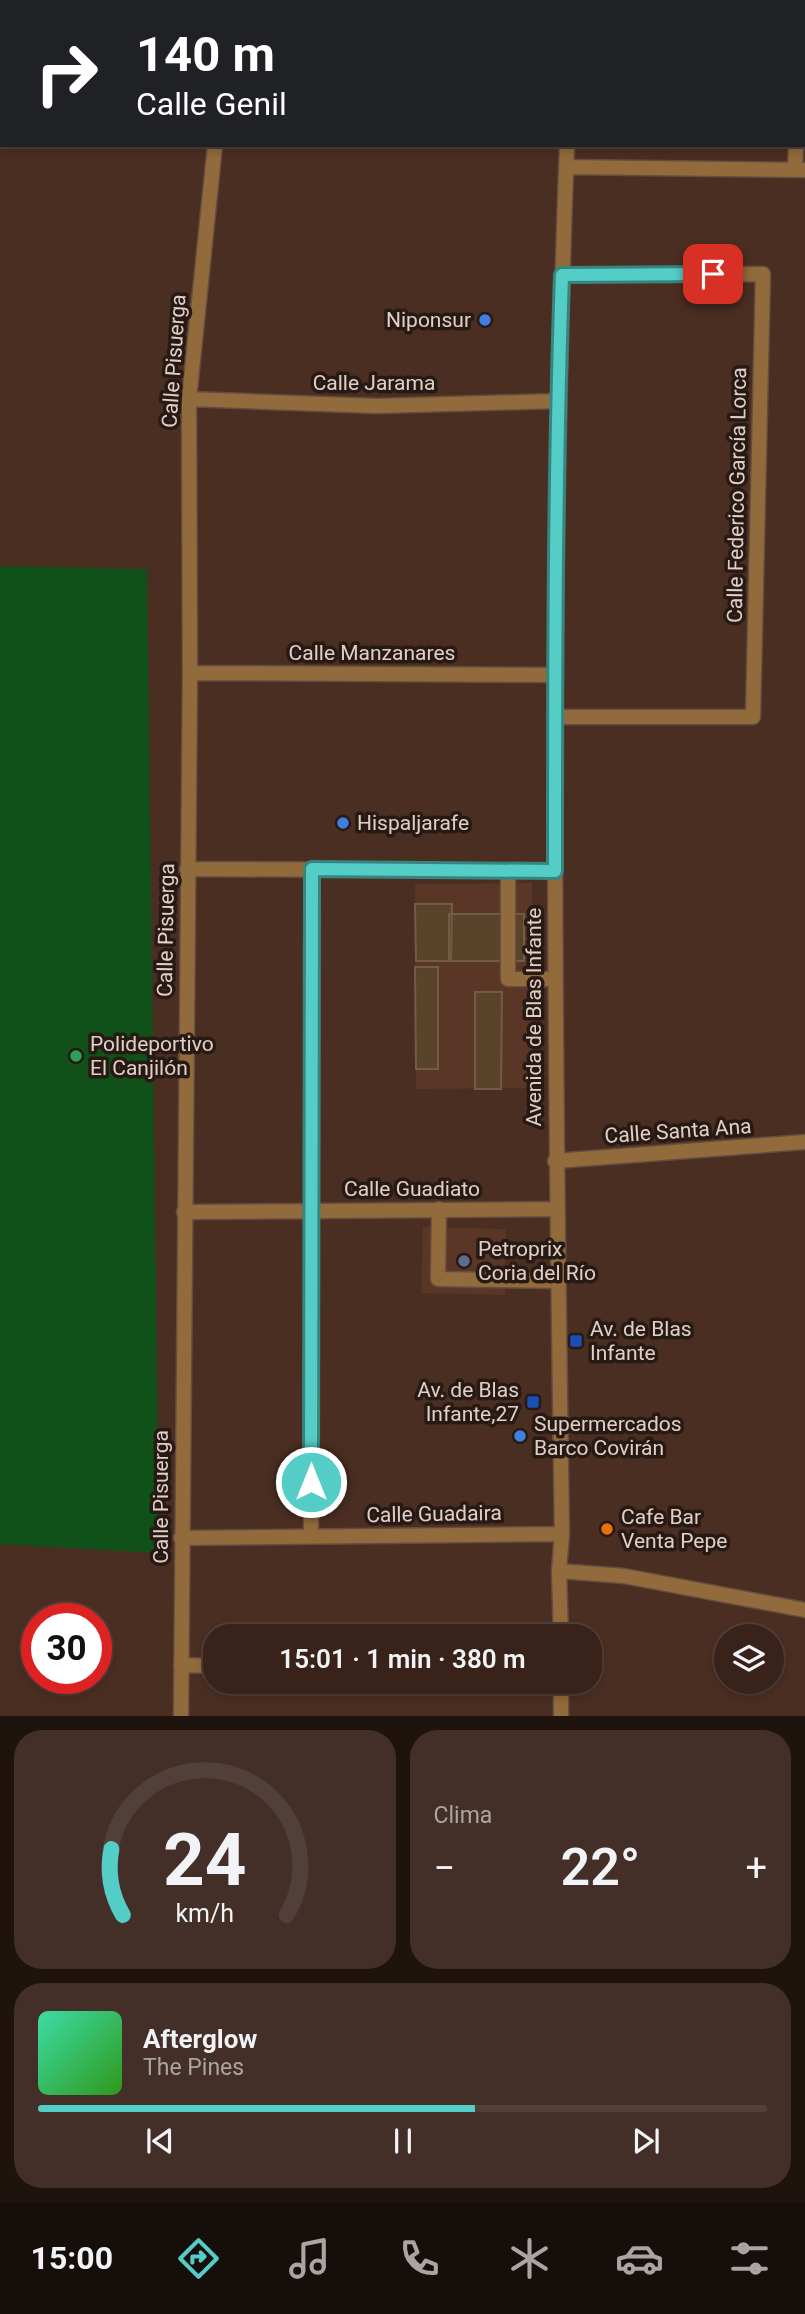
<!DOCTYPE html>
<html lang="es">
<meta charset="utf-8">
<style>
:root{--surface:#38221a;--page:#432f27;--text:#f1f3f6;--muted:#aba4a2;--line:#523f39;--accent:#54cdc7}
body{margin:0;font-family:Roboto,sans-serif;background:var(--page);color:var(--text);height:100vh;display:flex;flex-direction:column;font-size:26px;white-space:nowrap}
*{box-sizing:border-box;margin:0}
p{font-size:23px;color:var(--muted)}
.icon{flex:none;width:38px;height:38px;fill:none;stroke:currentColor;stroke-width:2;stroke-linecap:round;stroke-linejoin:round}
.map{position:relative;height:1716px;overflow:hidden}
.sheet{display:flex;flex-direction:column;gap:14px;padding:14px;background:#1f130e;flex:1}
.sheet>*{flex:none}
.guide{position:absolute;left:0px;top:0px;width:805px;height:147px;box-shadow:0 4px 10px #0003,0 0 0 2px var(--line);background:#202124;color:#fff;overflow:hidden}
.tools{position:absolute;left:714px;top:1624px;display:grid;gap:14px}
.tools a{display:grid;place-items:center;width:70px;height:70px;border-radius:50%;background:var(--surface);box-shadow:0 4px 10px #0003,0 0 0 2px var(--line);font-size:35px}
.speed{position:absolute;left:21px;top:1603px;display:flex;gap:14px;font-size:35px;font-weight:700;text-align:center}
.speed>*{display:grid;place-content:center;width:91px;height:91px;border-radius:50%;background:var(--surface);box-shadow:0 4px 10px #0003,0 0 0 2px var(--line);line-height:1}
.speed .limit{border:10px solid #d22;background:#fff;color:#111}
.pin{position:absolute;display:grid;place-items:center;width:60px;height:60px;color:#fff;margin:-30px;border-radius:14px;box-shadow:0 4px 10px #0006}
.me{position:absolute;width:77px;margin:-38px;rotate:0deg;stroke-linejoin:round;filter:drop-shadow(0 0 5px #0008)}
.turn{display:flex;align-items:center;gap:24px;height:147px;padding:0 21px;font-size:32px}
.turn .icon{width:91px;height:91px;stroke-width:2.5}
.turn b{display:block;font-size:49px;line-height:60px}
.big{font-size:52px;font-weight:600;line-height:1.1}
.sheet .card{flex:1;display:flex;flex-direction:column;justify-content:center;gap:10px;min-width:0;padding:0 24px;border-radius:28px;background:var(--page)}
.sheet .dial{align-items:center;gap:0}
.dial svg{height:182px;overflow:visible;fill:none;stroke:var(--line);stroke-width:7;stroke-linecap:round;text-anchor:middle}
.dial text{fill:var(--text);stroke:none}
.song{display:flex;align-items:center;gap:21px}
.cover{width:84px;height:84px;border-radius:10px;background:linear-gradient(135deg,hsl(160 70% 55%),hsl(110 70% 35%))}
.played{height:7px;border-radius:4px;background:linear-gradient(90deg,var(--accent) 60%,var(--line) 60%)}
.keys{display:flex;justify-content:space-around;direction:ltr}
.heat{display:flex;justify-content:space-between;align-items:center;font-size:38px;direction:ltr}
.sheet .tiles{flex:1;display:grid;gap:14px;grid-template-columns:1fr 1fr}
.card:last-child{grid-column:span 2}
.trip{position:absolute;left:203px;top:1624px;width:399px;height:70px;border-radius:28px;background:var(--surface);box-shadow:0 4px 10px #0003,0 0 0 2px var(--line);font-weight:600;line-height:70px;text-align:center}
.dock{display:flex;height:112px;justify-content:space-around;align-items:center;background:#160e0a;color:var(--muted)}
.dock .icon{width:49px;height:49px}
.dock .selected{color:var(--accent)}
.dock b{font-size:32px;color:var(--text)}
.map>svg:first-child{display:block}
</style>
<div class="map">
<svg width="805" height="1716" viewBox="0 0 805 1716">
<rect width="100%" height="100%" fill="#4b2e22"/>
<!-- built -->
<path fill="#593626" d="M532 883 533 1088 416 1089 415 884Z
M423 1227 506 1229 505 1295 421 1293Z"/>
<!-- green -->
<path fill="#0f5118" d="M0 566 147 569 159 1553 0 1544Z"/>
<!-- building -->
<path fill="#59442b" stroke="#725c43" stroke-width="2" d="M415 904H452L451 961H416Z
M449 914H524V961H449Z
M415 967H438V1069H416Z
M475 992H502L501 1089H475Z"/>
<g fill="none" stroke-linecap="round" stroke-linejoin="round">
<defs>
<path id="lane" d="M508 871V979H555
M439 1209 438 1279 558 1281"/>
<path id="street" d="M244 2V0
M568 2V0
M797 2V0
M566 167 805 170
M795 170 796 145
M189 399 377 406 558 401
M190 673 554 675
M554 717H753L763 274 562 275
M187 869 555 871
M555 1161 805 1142
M184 1212 557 1209
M311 1536 312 869
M181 1538 562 1534
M559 1571 624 1576 805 1610
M561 1636 559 1571 562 1534C555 1071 549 608 567 145
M181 1665 215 1666
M181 1716 190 673 189 399 215 145
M561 1716V1682"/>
</defs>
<!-- lane casing -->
<use href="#lane" stroke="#664b40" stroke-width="17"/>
<!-- street casing -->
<use href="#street" stroke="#664b40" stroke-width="17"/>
<!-- path -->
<path stroke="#8e756b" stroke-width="4.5" stroke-dasharray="2 5" stroke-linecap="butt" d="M0 12 2 14
M0 130H2"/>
<!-- lane -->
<use href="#lane" stroke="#916b3b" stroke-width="14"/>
<!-- street -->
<use href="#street" stroke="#916b3b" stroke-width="14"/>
</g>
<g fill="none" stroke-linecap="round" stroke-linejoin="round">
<defs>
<path id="route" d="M311 1482 312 869 555 871C555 672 555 474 562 275L713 274"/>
</defs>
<!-- route casing -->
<use href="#route" stroke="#378581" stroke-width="18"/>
<!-- route -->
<use href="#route" stroke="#54cdc7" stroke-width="12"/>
</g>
<!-- markers -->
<g fill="#3f7fe0" stroke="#271a15" stroke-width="2.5">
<circle cx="485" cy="320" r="7"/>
<circle cx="343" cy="823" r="7"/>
<circle cx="520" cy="1436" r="7"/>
</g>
<circle fill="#2e9e5b" stroke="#271a15" stroke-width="2.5" cx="76" cy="1056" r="7"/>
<circle fill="#5c6f8a" stroke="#271a15" stroke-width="2.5" cx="464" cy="1261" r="7"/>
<g fill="#1a4fb4" stroke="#271a15" stroke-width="2.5">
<rect x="569" y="1334" width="14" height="14" rx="3.5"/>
<rect x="526" y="1395" width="14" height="14" rx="3.5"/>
</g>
<circle fill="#e8710a" stroke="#271a15" stroke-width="2.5" cx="607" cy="1529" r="7"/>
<g text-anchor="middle" stroke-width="7" stroke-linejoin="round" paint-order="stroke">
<!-- poi labels -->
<g font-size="21" fill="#e1cfc7" stroke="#271a15" text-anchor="start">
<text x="471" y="327" text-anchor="end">Niponsur</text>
<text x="357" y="830">Hispaljarafe</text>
<text x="90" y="1051">Polideportivo<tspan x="90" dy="24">El Canjilón</tspan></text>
<text x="478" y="1256">Petroprix<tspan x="478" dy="24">Coria del Río</tspan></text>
<text x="590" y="1336">Av. de Blas<tspan x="590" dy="24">Infante</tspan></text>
<text x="519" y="1397" text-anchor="end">Av. de Blas<tspan x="519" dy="24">Infante,27</tspan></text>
<text x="534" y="1431">Supermercados<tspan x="534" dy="24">Barco Covirán</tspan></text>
<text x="621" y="1524">Cafe Bar<tspan x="621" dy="24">Venta Pepe</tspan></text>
</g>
<!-- street labels -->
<g font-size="21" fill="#e1cfc7" stroke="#271a15">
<text transform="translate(174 361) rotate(-86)" y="7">Calle Pisuerga</text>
<text x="374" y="390">Calle Jarama</text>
<text transform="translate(737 495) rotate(-89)" y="7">Calle Federico García Lorca</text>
<text x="372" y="660">Calle Manzanares</text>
<text transform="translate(166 930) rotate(-89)" y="7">Calle Pisuerga</text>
<text transform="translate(534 1017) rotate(-90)" y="7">Avenida de Blas Infante</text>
<text transform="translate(678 1131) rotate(-4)" y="7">Calle Santa Ana</text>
<text x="412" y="1196">Calle Guadiato</text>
<text transform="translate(161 1497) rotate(-90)" y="7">Calle Pisuerga</text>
<text transform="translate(434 1514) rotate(-1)" y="7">Calle Guadaira</text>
</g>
</g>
</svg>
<div class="tools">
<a><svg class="icon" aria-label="layers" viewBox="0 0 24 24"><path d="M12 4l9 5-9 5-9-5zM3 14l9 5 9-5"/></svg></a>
</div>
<div class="speed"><div class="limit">30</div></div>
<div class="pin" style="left:713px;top:274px;background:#d93025"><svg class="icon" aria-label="arrive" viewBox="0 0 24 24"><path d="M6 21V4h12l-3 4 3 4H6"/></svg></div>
<svg class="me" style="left:311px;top:1482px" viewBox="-20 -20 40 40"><circle r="17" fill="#54cdc7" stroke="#fff" stroke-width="3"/><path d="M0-11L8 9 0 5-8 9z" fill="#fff"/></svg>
<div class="trip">15:01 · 1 min · 380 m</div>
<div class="guide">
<div class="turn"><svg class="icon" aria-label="right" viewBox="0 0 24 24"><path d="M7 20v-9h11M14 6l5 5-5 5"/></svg><div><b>140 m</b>Calle Genil</div></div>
</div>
</div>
<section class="sheet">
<div class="tiles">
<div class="card dial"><svg viewBox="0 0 100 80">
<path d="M14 69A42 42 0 1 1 86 69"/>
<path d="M14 69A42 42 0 0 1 9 40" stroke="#54cdc7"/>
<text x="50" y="56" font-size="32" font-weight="700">24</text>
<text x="50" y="72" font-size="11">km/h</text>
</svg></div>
<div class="card"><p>Clima</p>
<div class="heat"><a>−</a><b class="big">22°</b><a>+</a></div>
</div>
<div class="card">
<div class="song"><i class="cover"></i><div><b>Afterglow</b><p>The Pines</p></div></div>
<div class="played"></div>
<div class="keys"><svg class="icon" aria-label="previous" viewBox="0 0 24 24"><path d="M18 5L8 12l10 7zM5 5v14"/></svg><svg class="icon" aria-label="pause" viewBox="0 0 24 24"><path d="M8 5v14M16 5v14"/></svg><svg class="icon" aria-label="next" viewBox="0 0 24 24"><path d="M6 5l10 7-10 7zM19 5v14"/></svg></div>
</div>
</div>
</section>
<nav class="dock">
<b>15:00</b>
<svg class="icon selected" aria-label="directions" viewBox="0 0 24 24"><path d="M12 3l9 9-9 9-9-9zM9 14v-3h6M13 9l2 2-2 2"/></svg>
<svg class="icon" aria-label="music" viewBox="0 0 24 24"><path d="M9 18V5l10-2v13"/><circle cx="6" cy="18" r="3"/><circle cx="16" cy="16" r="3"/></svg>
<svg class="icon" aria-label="phone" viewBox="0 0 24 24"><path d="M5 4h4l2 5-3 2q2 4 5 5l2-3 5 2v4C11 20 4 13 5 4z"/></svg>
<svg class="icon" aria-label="climate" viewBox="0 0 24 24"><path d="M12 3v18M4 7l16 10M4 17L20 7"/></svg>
<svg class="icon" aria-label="car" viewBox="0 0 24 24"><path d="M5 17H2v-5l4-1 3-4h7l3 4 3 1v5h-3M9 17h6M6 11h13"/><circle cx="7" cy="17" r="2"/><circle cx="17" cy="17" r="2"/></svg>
<svg class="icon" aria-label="filters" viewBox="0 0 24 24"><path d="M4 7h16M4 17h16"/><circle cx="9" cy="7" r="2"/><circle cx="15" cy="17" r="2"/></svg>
</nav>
